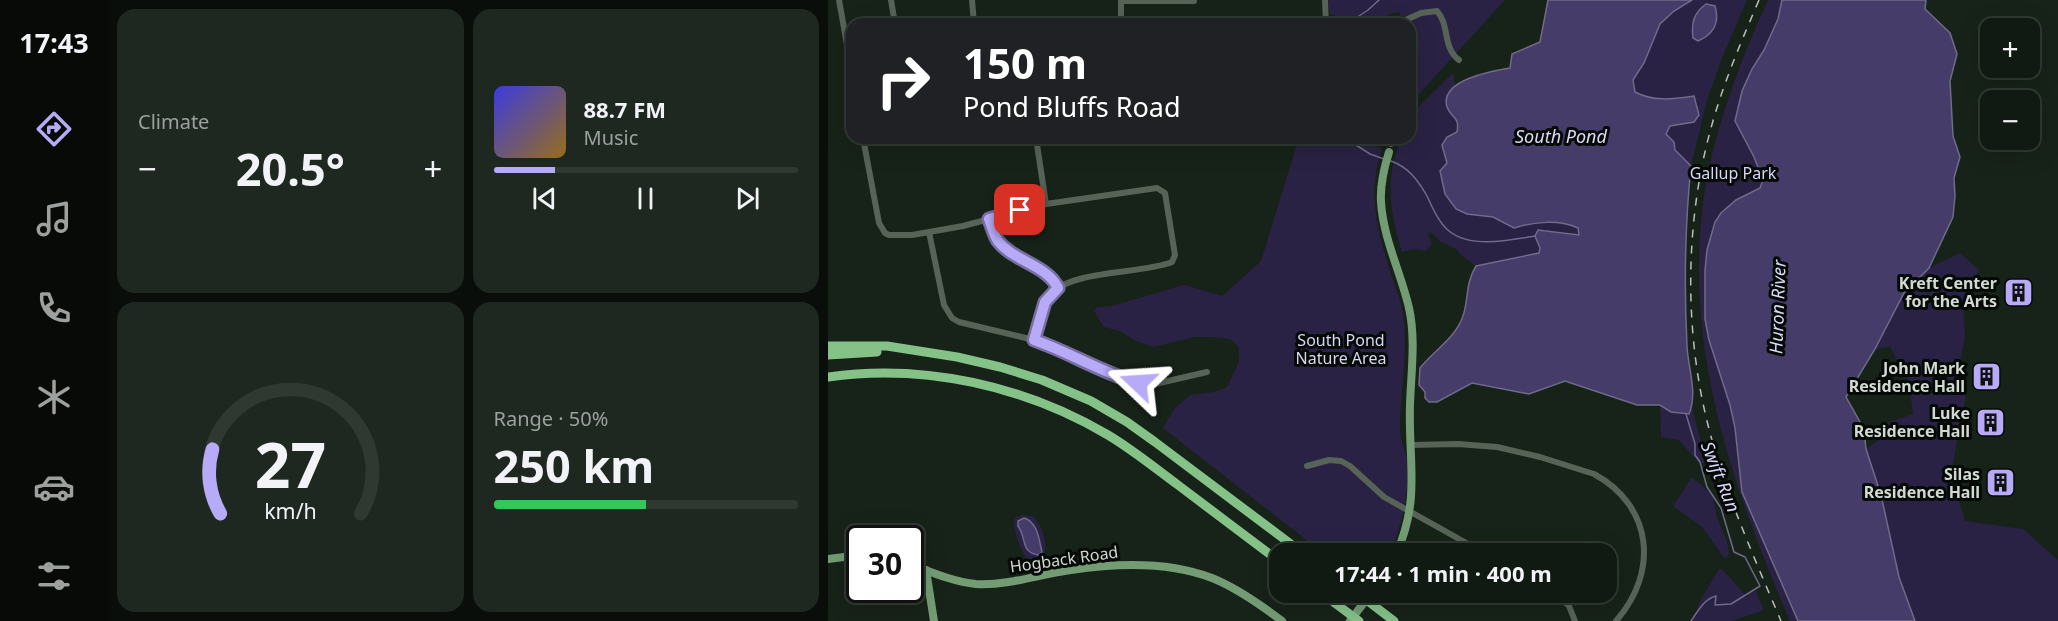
<!DOCTYPE html>
<meta charset="utf-8">
<style>
:root{--surface:#111a12;--page:#1e2720;--text:#f1f3f6;--muted:#9ca19f;--line:#303832;--accent:#b7abf7}
body{margin:0;font-family:"Noto Sans",sans-serif;background:var(--page);color:var(--text);height:100vh;display:flex;flex-direction:column;font-size:22px;white-space:nowrap}
*{box-sizing:border-box;margin:0}
p{font-size:20px;color:var(--muted)}
.icon{flex:none;width:33px;height:33px;fill:none;stroke:currentColor;stroke-width:2;stroke-linecap:round;stroke-linejoin:round}
.map{position:relative;flex:1;overflow:hidden}
.sheet{display:flex;flex-direction:column;gap:9px;padding:9px;background:#090e0a;width:720px}
.sheet>*{flex:none}
.top-card{position:absolute;left:18px;top:18px;width:570px;height:126px;border-radius:18px;box-shadow:0 6px 24px #0002,0 0 0 2px var(--line);background:#202124;color:#fff;overflow:hidden}
.fabs{position:absolute;left:1152px;top:18px;display:grid;gap:12px}
.fabs a{display:grid;place-items:center;width:60px;height:60px;border-radius:12px;background:var(--surface);box-shadow:0 6px 24px #0002,0 0 0 2px var(--line);font-size:30px}
.speed{position:absolute;left:18px;top:525px;display:flex;gap:12px;font-size:30px;font-weight:700;text-align:center}
.speed>*{display:grid;place-content:center;width:78px;height:78px;border-radius:50%;background:var(--surface);box-shadow:0 6px 24px #0002,0 0 0 2px var(--line);line-height:1}
.speed .limit{border:3px solid #111;border-radius:9px;background:#fff;color:#111}
.pin{position:absolute;display:grid;place-items:center;width:51px;height:51px;color:#fff;margin:-26px;border-radius:12px;box-shadow:0 3px 9px #0006}
.me{position:absolute;width:66px;margin:-33px;rotate:290deg;stroke-linejoin:round;filter:drop-shadow(0 0 4px #0008)}
.turn{display:flex;align-items:center;gap:21px;height:126px;padding:0 18px;font-size:27px}
.turn .icon{width:78px;height:78px;stroke-width:2.5}
.turn b{display:block;font-size:42px;line-height:51px}
.big{font-size:45px;font-weight:700;line-height:1.1}
.sheet .card{flex:1;display:flex;flex-direction:column;justify-content:center;gap:9px;min-width:0;padding:0 21px;border-radius:18px;background:var(--page)}
.sheet .dial{align-items:center;gap:0}
.dial svg{height:156px;overflow:visible;fill:none;stroke:var(--line);stroke-width:7;stroke-linecap:round;text-anchor:middle}
.dial text{fill:var(--text);stroke:none}
.song{display:flex;align-items:center;gap:18px}
.cover{width:72px;height:72px;border-radius:9px;background:linear-gradient(135deg,hsl(240 70% 55%),hsl(40 70% 35%))}
.played{height:6px;border-radius:3px;background:linear-gradient(90deg,var(--accent) 20%,var(--line) 20%)}
.keys{display:flex;justify-content:space-around;direction:ltr}
.heat{display:flex;justify-content:space-between;align-items:center;font-size:33px;direction:ltr}
.charge{height:9px;border-radius:4px;background:linear-gradient(90deg,#34c759 50%,var(--line) 0)}
.sheet .tiles{flex:1;display:grid;gap:9px;grid-template-columns:repeat(2,1fr)}
.trip{position:absolute;left:441px;top:543px;width:348px;height:60px;border-radius:18px;background:var(--surface);box-shadow:0 6px 24px #0002,0 0 0 2px var(--line);font-weight:700;line-height:60px;text-align:center}
main{display:flex;flex:1;min-height:0}
.tab-bar{display:flex;flex-direction:column;width:108px;justify-content:space-around;align-items:center;background:#070a07;color:var(--muted)}
.tab-bar .icon{width:42px;height:42px}
.tab-bar .selected{color:var(--accent)}
.tab-bar b{font-size:27px;color:var(--text)}
.map>svg:first-child{display:block}
</style>
<main>
<nav class="tab-bar">
<b>17:43</b>
<svg class="icon selected" aria-label="directions" viewBox="0 0 24 24"><path d="M12 3l9 9-9 9-9-9zM9 14v-3h6M13 9l2 2-2 2"/></svg>
<svg class="icon" aria-label="music" viewBox="0 0 24 24"><path d="M9 18V5l10-2v13"/><circle cx="6" cy="18" r="3"/><circle cx="16" cy="16" r="3"/></svg>
<svg class="icon" aria-label="phone" viewBox="0 0 24 24"><path d="M5 4h4l2 5-3 2q2 4 5 5l2-3 5 2v4C11 20 4 13 5 4z"/></svg>
<svg class="icon" aria-label="climate" viewBox="0 0 24 24"><path d="M12 3v18M4 7l16 10M4 17L20 7"/></svg>
<svg class="icon" aria-label="car" viewBox="0 0 24 24"><path d="M5 17H2v-5l4-1 3-4h7l3 4 3 1v5h-3M9 17h6M6 11h13"/><circle cx="7" cy="17" r="2"/><circle cx="17" cy="17" r="2"/></svg>
<svg class="icon" aria-label="filters" viewBox="0 0 24 24"><path d="M4 7h16M4 17h16"/><circle cx="9" cy="7" r="2"/><circle cx="15" cy="17" r="2"/></svg>
</nav>
<section class="sheet">
<div class="tiles">
<div class="card"><p>Climate</p>
<div class="heat"><a>−</a><b class="big">20.5°</b><a>+</a></div>
</div>
<div class="card">
<div class="song"><i class="cover"></i><div><b>88.7 FM</b><p>Music</p></div></div>
<div class="played"></div>
<div class="keys"><svg class="icon" aria-label="previous" viewBox="0 0 24 24"><path d="M18 5L8 12l10 7zM5 5v14"/></svg><svg class="icon" aria-label="pause" viewBox="0 0 24 24"><path d="M8 5v14M16 5v14"/></svg><svg class="icon" aria-label="next" viewBox="0 0 24 24"><path d="M6 5l10 7-10 7zM19 5v14"/></svg></div>
</div>
<div class="card dial"><svg viewBox="0 0 100 80">
<path d="M14 69A42 42 0 1 1 86 69"/>
<path d="M14 69A42 42 0 0 1 10 36" stroke="#b7abf7"/>
<text x="50" y="56" font-size="32" font-weight="700">27</text>
<text x="50" y="72" font-size="11">km/h</text>
</svg></div>
<div class="card"><p>Range · 50%</p><b class="big">250 km</b><div class="charge"></div></div>
</div>
</section>
<div class="map">
<svg width="1230" height="621" viewBox="0 0 1230 621">
<rect width="100%" height="100%" fill="#172218"/>
<!-- green -->
<path fill="#292244" fill-rule="evenodd" d="M500 0H677L582 104V24H575L571 12 560 15 554 24 502 15Z
M864 0H919L894 58 879 100 863 166 846 149 838 135 842 126 866 122V96C845 98 827 102 807 92L805 80 816 63 832 24 846 11ZM869 11 889 13V23L885 32 864 31Z
M940 0H954L950 19 936 50 924 69 914 91 907 121 926 157 935 180 932 188 921 194 887 222 879 250 877 270V319L881 340 902 405 907 428 914 492 970 621H962L959 614C898 471 849 324 881 168 894 109 915 54 940 0Z
M625 73 627 86 621 91V111C628 118 631 122 630 132L626 135 639 214 665 217 686 228C705 222 731 219 750 228L751 235 725 231 712 248 711 253 648 266 634 256 628 249 613 242 603 232 600 234 604 244 598 251 587 249 574 252C562 214 556 176 574 138H582V121L593 104Z
M471 138H531L554 149C539 194 549 230 563 274 567 287 573 300 575 314 581 351 572 390 572 428 572 442 577 448 579 459 583 490 573 525 563 553H495L335 428 347 408 362 395 386 392 399 387 411 361V347L402 339 383 337H366L325 347 308 341 292 331 276 327 266 311 269 307 284 306 356 285 394 296 433 261Z
M1132 253 1151 270 1135 303 1137 337 1129 378 1138 396 1123 473 1137 521 1195 529 1230 560V621H1087L1071 577 1053 495 1038 449 1056 436 1059 423 1085 414 1081 382 1062 347 1047 349 1076 293 1101 268Z
M832 405C841 412 850 415 861 414L864 406 878 464 869 461 851 440 833 437Z
M864 477 884 495 890 520 899 541 901 554 897 559 874 527 845 506Z
M194 515 205 516C215 525 222 549 214 559L202 562C194 556 183 527 187 518ZM196 518C210 522 211 540 214 552L197 547 193 519Z
M891 569H894L919 597 921 593 928 591 936 610 903 621H863L868 616 871 603Z"/>
<!-- water -->
<path fill="#453c6a" stroke="#6f6b89" stroke-width="1.5" d="M720 0H864L846 11 832 24 816 63 805 80 807 92C826 102 845 99 866 96L871 115 866 122 842 126 838 134 846 142 847 150 863 166C857 225 856 286 859 346 860 369 870 392 861 414L843 412 832 405H809L737 381 701 394 644 383 609 402H601L597 398V392L591 385 592 368C606 350 627 339 635 316 641 298 637 284 648 266L711 253 712 248 707 236 710 230 751 235 750 228C731 219 705 222 686 228L665 217 639 214 628 209 617 194 612 171 619 163 614 145 619 137 629 132C632 116 623 118 619 107 611 80 664 71 682 68L684 54 712 42Z
M954 0H1098L1097 9 1122 33 1129 54 1122 81 1125 136 1132 157 1126 178 1127 196 1125 217 1101 268 1076 293 1047 349 1018 397 1036 429 1038 449 1053 495 1071 577 1087 621H970L914 492 907 428 902 405 881 340 877 319V270L879 250 887 222 893 213 908 200 932 188 935 180 926 157 907 121 914 91 924 69 936 50 950 19Z
M878 4 887 6C892 23 886 34 870 41L865 38C863 22 866 13 878 4Z
M196 518C210 522 211 540 214 552L210 555C192 552 199 538 190 526V521Z"/>
<g fill="none" stroke-linecap="round" stroke-linejoin="round">
<!-- stream -->
<path stroke="#6f6b89" stroke-width="1.5" d="M522 22 540 10 551 0
M489 24V23
M517 138 542 154 556 159
M563 161C580 167 590 180 599 196 604 207 611 223 621 231 643 249 683 240 707 236
M858 414 867 444V455L872 462 879 487 893 508 906 552 917 557 932 586 903 604 887 605 888 596C876 599 870 611 863 621"/>
<!-- minor -->
<path stroke="#576357" stroke-width="6" d="M11 0 24 73
M63 0 67 24
M144 0 146 24
M497 0 498 24
M293 1H366
M293 24V0
M569 24 593 13 609 11C622 25 614 47 631 60
M35 138 51 223 57 233 61 235H84L135 226 218 204 329 188 337 193 347 255 344 262C314 274 245 270 224 293 213 305 210 324 206 340
M208 138 218 204
M548 138 563 144
M161 219C171 252 192 258 219 275L224 279 230 288
M101 232 116 305 124 318 131 322 206 340 235 350 295 379 310 383 327 384 379 372
M582 445 630 444 669 447 712 457 766 474C825 506 831 572 788 621
M479 466 501 460 513 461 522 466 556 497 658 554
M727 592 741 606 747 621"/>
<!-- major -->
<path stroke="#739c74" stroke-width="8" d="M561 152C556 168 552 186 553 202 555 238 573 273 581 308 588 339 583 373 582 405 580 460 593 500 568 554
M0 559 32 555
M82 564C103 572 126 582 148 584 180 586 212 574 243 570 289 563 340 561 384 578 409 588 433 605 454 621
M98 570 106 621
M522 621 544 592"/>
<!-- highway -->
<path stroke="#85c288" stroke-width="9" d="M0 346H59L129 357 172 367 214 380 263 401 299 422 327 442 476 554
M0 355 49 352
M0 377C96 363 197 386 280 435 305 450 327 468 350 485 384 511 418 536 452 562
M492 592 531 621
M528 592 566 621"/>
<!-- rail -->
<path stroke="#b8c0b8" stroke-width="1.5" stroke-dasharray="8 8" stroke-linecap="butt" d="M931 0C913 42 895 84 883 128 857 222 856 330 880 425 897 493 926 557 953 621"/>
</g>
<g fill="none" stroke-linecap="round" stroke-linejoin="round">
<defs>
<path id="route" d="M192 210 161 219C164 227 166 235 170 241 185 261 219 265 230 288L217 302 206 340C241 352 274 373 310 383"/>
</defs>
<!-- route casing -->
<use href="#route" stroke="#776fa1" stroke-width="15"/>
<!-- route -->
<use href="#route" stroke="#b7abf7" stroke-width="10"/>
</g>
<!-- icons -->
<defs>
<symbol id="building-square" viewBox="-11 -11 22 22"><rect x="-9" y="-9" width="18" height="18" rx="4" fill="#b7abf7" stroke="#060a06"/><path d="M-4-6H4V6H1V3H-1V6H-4ZM-2.5-4.3h1.7v1.8h-1.7ZM.8-4.3h1.7v1.8H.8ZM-2.5-1h1.7V.8h-1.7ZM.8-1h1.7V.8H.8Z" fill="#111"/></symbol>
</defs>
<g fill-rule="evenodd">
<use href="#building-square" x="1174" y="276" width="33" height="33"/>
<use href="#building-square" x="1142" y="360" width="33" height="33"/>
<use href="#building-square" x="1146" y="406" width="33" height="33"/>
<use href="#building-square" x="1156" y="466" width="33" height="33"/>
</g>
<g text-anchor="middle" stroke-width="6" stroke-linejoin="round" paint-order="stroke">
<!-- park labels -->
<g font-size="16" fill="#d9d5f5" stroke="#060a06">
<text x="905" y="179">Gallup Park</text>
<text x="513" y="346">South Pond<tspan x="513" dy="18">Nature Area</tspan></text>
</g>
<!-- poi labels -->
<g font-size="16" font-weight="bold" fill="#d2d9d2" stroke="#060a06" text-anchor="end">
<text x="1169" y="289">Kreft Center<tspan x="1169" dy="18">for the Arts</tspan></text>
<text x="1137" y="374">John Mark<tspan x="1137" dy="18">Residence Hall</tspan></text>
<text x="1142" y="419">Luke<tspan x="1142" dy="18">Residence Hall</tspan></text>
<text x="1152" y="480">Silas<tspan x="1152" dy="18">Residence Hall</tspan></text>
</g>
<!-- street labels -->
<g font-size="16" fill="#d2d9d2" stroke="#060a06">
<text transform="translate(236 559) rotate(-8)" y="6">Hogback Road</text>
</g>
<!-- water labels -->
<g font-size="18" font-style="italic" fill="#dcd8f8" stroke="#060a06">
<text x="733" y="143">South Pond</text>
<text transform="translate(950 307) rotate(-88)" y="6">Huron River</text>
<text transform="translate(892 477) rotate(68)" y="6">Swift Run</text>
</g>
</g>
</svg>
<div class="fabs">
<a>+</a>
<a>−</a>
</div>
<div class="speed"><div class="limit">30</div></div>
<div class="pin" style="left:192px;top:210px;background:#d93025"><svg class="icon" aria-label="arrive" viewBox="0 0 24 24"><path d="M6 21V4h12l-3 4 3 4H6"/></svg></div>
<svg class="me" style="left:310px;top:383px" viewBox="-20 -20 40 40"><path d="M0-17L14 15 0 8-14 15z" fill="#b7abf7" stroke="#fff" stroke-width="4"/></svg>
<div class="trip">17:44 · 1 min · 400 m</div>
<div class="top-card">
<div class="turn"><svg class="icon" aria-label="right" viewBox="0 0 24 24"><path d="M7 20v-9h11M14 6l5 5-5 5"/></svg><div><b>150 m</b>Pond Bluffs Road</div></div>
</div>
</div>
</main>
